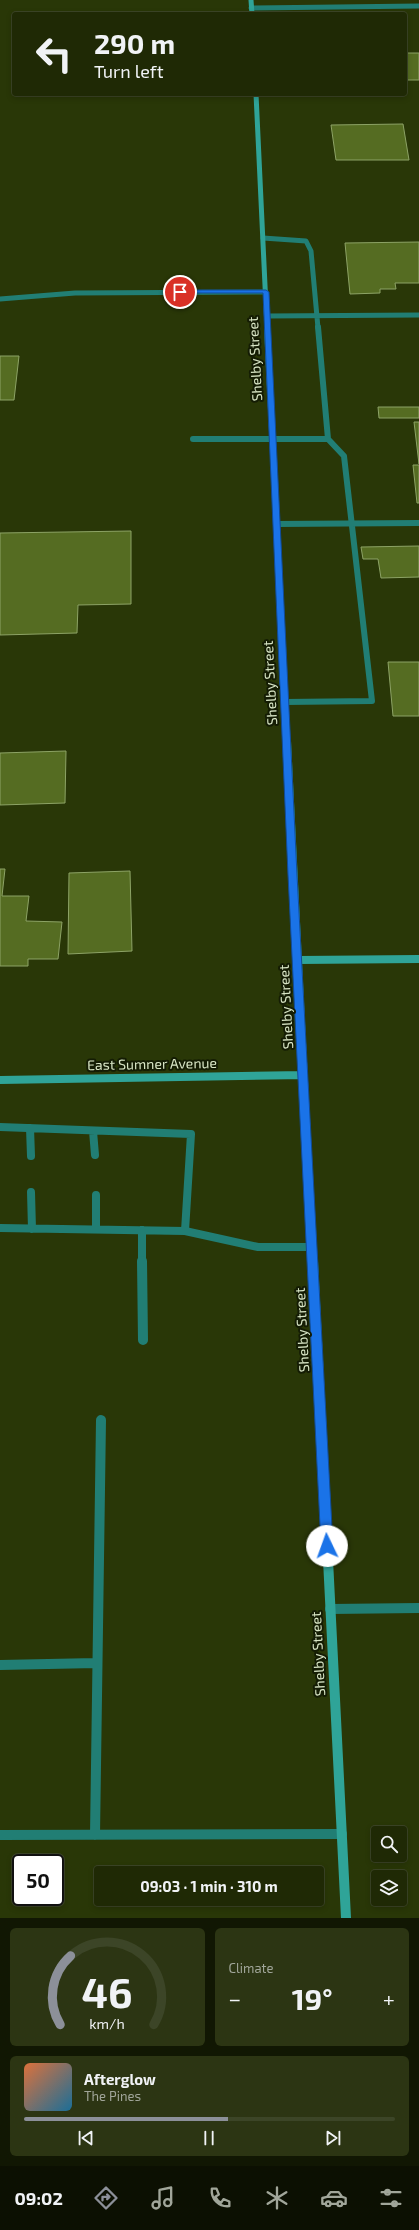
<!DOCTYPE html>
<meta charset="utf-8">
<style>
:root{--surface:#1f2905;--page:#2c3513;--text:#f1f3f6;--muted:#a1a69a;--line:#3c4527;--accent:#8c9099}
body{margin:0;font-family:"Exo 2",sans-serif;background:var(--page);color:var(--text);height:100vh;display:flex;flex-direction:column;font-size:15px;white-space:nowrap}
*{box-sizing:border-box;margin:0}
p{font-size:13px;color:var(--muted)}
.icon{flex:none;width:22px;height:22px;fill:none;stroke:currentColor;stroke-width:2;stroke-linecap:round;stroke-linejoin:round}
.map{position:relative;height:1918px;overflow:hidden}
.details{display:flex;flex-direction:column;gap:10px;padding:10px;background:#111703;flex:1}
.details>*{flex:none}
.guide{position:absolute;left:12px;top:12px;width:395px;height:84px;border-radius:4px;box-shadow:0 2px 6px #0003,0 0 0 1px var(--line);background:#1f2905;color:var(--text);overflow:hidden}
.fabs{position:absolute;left:371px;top:1826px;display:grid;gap:8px}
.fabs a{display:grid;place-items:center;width:36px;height:36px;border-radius:4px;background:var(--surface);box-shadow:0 2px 6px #0003,0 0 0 1px var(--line);font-size:20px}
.speed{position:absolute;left:12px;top:1854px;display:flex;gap:8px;font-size:20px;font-weight:700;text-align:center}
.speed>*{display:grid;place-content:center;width:52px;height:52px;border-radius:50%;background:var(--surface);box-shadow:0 2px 6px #0003,0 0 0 1px var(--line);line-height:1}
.speed .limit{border:2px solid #111;border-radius:6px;background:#fff;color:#111}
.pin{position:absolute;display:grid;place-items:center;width:34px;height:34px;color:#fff;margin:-17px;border:2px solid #fff;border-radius:50%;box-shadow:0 1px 4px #0007}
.me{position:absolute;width:44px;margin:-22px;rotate:357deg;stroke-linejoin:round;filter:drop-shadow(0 0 3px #0008)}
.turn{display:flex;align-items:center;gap:14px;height:84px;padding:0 16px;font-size:18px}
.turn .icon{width:52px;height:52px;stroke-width:2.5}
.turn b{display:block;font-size:28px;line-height:34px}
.big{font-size:30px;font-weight:700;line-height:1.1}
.details .card{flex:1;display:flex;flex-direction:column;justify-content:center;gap:6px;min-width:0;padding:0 14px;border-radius:6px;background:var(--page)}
.details .dial{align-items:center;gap:0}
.dial svg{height:104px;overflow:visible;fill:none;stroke:var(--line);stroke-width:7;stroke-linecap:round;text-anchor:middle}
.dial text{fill:var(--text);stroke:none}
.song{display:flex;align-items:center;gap:12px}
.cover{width:48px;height:48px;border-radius:6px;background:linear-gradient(135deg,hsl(20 70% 55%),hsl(200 70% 35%))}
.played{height:4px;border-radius:2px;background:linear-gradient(90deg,var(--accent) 55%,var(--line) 55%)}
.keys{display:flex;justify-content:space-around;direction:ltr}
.heat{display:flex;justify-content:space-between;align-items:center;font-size:22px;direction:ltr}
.details .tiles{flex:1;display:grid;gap:10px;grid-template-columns:1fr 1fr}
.card:last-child{grid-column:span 2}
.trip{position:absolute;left:94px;top:1866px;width:230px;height:40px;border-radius:4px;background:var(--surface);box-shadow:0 2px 6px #0003,0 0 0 1px var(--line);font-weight:700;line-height:40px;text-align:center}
.dock{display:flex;height:64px;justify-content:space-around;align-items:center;background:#0c1002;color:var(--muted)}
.dock .icon{width:28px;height:28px}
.dock .active{color:var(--accent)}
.dock b{font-size:18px;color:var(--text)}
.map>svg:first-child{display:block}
</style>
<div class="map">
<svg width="419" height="1918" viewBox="0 0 419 1918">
<rect width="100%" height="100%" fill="#293707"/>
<!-- building -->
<path fill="#556c22" stroke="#8da366" d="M405 53H419V80H405Z
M403 124 409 160H336L331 125Z
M419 242V283H395L396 289H380V293L350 294 345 243Z
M0 356H19L14 400H0Z
M378 407H419V418H379Z
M414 422H419V464Z
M413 465H419V503H417Z
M131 531V604L78 605 77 633 0 635V533Z
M419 546V577L381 578 378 559H363L361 547Z
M388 662H419V716H393Z
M66 751 65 803 0 805V753Z
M0 869H5L2 896H29L26 921 62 922 58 959H28V966H0Z
M130 871 132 951 68 954 69 873Z"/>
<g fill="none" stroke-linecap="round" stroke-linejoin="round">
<!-- lane-far3 -->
<path stroke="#217e74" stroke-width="5" d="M263 238 306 241 311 251 318 328
M0 299 75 293 266 292
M267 316 419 315"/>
<!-- lane-far2 -->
<path stroke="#217e74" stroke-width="6" d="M193 439H328L318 327
M277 524 419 523
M285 702 372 701 344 456 328 439"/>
<!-- lane-far1 -->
<path stroke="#217e74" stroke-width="8" d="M0 1127 191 1134 185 1231
M30 1128 31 1156
M93 1131 95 1155
M31 1192 32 1229
M96 1195V1229
M0 1228 185 1231 258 1247H312
M142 1230V1262"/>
<!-- lane -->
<path stroke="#217e74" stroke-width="10" d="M142 1261 143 1340
M0 1665 96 1663
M0 1835 342 1834
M95 1835 101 1420"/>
<!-- street-far1 -->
<path stroke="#217e74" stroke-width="5" d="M251 8 419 6"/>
<!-- street -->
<path stroke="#217e74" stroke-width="10" d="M330 1609 419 1608"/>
<!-- secondary-far3 -->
<path stroke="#2fa498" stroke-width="5" d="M251 0 252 14
M256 94 267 328"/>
<!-- secondary-far2 -->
<path stroke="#2fa498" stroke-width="6" d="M267 327 287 742"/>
<!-- secondary-far1 -->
<path stroke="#2fa498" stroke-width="8" d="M287 741 313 1262
M298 960 419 959
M0 1080 304 1075"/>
<!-- secondary -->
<path stroke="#2fa498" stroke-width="10" d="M313 1261 346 1918"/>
</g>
<!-- route -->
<path fill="#1a73e8" stroke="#114b97" d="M180 290H266L269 292 297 875 333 1546 331 1550 327 1551 323 1550 321 1546 288 875 263 293H178Z"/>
<g text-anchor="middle" stroke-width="4" stroke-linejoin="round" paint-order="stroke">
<!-- street labels -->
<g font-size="14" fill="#d8e5c5" stroke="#141c04">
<text transform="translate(255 359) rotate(-93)" y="5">Shelby Street</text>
<text transform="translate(270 683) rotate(-93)" y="5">Shelby Street</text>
<text transform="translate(286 1007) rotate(-93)" y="5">Shelby Street</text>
<text transform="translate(152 1064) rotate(-1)" y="5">East Sumner Avenue</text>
<text transform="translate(302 1330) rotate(-93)" y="5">Shelby Street</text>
<text transform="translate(318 1654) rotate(-93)" y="5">Shelby Street</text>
</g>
</g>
</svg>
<div class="fabs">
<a><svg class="icon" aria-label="search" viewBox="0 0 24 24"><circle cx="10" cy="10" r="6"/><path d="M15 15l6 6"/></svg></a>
<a><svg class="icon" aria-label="layers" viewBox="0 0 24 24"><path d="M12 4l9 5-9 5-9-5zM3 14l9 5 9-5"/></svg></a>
</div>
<div class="speed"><div class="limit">50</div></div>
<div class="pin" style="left:180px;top:292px;background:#d93025"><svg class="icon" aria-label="arrive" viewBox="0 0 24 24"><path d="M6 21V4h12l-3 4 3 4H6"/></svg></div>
<svg class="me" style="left:327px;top:1546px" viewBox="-20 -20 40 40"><circle r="19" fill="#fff"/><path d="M0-13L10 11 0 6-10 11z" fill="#1a73e8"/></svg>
<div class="trip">09:03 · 1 min · 310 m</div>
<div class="guide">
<div class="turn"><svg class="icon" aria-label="left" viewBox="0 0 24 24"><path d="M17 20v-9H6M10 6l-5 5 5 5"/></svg><div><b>290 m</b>Turn left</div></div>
</div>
</div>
<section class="details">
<div class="tiles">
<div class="card dial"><svg viewBox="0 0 100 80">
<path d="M14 69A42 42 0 1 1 86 69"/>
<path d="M14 69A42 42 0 0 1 22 16" stroke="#8c9099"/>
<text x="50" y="56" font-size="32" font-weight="700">46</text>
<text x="50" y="72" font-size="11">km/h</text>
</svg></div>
<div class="card"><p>Climate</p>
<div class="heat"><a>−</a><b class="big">19°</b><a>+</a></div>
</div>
<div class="card">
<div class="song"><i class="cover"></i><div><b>Afterglow</b><p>The Pines</p></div></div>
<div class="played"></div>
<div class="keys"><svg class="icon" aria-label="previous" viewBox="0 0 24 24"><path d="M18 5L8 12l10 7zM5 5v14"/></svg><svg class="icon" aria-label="pause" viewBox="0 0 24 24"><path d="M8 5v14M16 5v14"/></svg><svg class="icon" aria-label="next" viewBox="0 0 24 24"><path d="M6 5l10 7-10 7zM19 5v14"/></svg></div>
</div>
</div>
</section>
<nav class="dock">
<b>09:02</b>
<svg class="icon active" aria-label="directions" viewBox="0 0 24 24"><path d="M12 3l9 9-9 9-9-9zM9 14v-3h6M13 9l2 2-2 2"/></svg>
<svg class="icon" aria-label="music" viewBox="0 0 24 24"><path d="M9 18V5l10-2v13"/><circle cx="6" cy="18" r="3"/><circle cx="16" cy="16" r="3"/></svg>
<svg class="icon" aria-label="phone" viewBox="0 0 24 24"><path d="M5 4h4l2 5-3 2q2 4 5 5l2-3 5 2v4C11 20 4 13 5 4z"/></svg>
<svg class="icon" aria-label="climate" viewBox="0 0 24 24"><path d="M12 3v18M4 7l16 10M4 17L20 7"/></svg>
<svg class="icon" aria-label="car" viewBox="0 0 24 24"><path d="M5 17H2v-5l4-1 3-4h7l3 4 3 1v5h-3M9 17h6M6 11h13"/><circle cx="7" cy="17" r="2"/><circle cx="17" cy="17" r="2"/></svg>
<svg class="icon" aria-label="filters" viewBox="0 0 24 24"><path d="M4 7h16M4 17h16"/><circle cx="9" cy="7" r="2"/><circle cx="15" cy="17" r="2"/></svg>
</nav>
